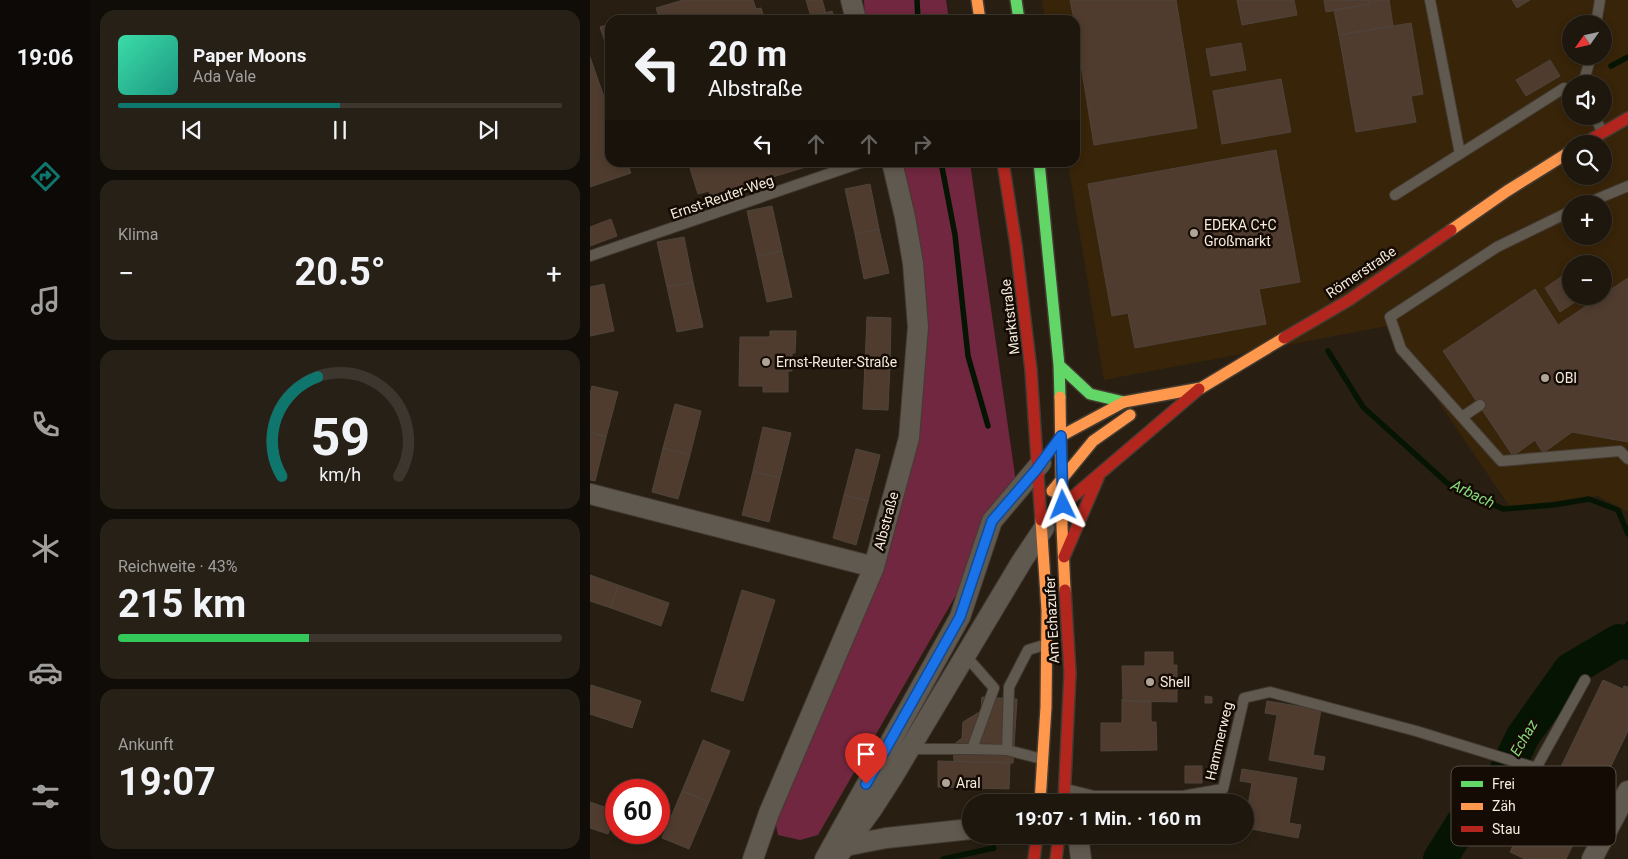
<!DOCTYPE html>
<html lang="de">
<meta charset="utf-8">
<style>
:root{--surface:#1e170e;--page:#262017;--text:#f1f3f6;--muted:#a19f9e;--line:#3c362e;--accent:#0f766e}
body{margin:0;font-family:Roboto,sans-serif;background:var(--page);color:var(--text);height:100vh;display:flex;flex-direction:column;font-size:19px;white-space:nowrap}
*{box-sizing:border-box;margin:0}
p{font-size:16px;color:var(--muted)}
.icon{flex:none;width:28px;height:28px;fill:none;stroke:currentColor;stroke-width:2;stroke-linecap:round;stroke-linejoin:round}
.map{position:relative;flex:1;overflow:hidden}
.details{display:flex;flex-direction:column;gap:10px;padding:10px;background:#100d08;width:500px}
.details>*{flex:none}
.banner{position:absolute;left:15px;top:15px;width:475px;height:152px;border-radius:15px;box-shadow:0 2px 8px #0003,0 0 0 1px var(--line);background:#1e170e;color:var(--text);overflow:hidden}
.needle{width:32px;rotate:236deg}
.controls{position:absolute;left:972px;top:15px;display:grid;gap:10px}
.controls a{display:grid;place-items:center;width:50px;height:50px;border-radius:50%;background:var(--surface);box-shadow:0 2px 8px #0003,0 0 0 1px var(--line);font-size:25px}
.speed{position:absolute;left:15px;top:779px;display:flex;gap:10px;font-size:25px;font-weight:700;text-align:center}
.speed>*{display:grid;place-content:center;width:65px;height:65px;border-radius:50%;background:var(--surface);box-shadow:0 2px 8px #0003,0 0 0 1px var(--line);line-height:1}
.speed .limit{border:8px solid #d22;background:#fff;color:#111}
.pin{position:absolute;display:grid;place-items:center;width:42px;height:42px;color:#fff;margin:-51px -21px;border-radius:50% 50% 50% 0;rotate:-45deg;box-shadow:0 0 5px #0007}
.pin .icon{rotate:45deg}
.me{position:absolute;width:55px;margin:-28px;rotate:358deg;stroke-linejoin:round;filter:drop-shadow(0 0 4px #0008)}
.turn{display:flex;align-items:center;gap:18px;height:105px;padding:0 20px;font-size:22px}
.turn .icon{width:65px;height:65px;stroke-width:2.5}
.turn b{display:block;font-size:35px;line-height:42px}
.lanes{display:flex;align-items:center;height:48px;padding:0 20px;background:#0003;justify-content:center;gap:25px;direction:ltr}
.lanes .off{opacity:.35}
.big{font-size:38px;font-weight:700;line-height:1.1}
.details .tile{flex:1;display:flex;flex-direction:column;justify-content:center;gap:8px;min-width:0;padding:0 18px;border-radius:15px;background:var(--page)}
.details .dial{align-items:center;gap:0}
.dial svg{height:130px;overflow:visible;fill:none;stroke:var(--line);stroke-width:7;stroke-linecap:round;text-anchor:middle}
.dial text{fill:var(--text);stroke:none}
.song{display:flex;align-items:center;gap:15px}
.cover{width:60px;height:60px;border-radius:8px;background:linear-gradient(135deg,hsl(160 70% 55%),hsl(170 70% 35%))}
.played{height:5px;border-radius:2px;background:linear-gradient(90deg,var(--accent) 50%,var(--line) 50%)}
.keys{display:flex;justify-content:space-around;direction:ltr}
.heat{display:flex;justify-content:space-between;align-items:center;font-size:28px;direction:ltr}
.charge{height:8px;border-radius:4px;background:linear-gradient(90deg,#34c759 43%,var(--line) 0)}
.trip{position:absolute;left:372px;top:794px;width:292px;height:50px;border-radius:25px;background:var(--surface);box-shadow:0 2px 8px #0003,0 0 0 1px var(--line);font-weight:700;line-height:50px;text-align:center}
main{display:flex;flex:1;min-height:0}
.tabs{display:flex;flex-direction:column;width:90px;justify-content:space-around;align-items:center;background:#0c0906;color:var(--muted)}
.tabs .icon{width:35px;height:35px}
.tabs .selected{color:var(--accent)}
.tabs b{font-size:22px;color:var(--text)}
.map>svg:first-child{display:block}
</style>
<main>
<nav class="tabs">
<b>19:06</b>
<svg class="icon selected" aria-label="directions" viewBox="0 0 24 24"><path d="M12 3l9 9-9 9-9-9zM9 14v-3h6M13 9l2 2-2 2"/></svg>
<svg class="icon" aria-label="music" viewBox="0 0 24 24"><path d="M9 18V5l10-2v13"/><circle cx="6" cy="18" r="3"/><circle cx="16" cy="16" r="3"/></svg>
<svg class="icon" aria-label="phone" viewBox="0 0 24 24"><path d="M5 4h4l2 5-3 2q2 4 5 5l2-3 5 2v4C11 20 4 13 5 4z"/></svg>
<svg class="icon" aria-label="climate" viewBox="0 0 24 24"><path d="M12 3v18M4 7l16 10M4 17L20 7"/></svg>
<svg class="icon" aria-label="car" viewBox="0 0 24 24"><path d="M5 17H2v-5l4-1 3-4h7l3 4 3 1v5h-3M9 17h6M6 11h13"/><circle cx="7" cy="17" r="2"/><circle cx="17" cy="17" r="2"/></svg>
<svg class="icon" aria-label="filters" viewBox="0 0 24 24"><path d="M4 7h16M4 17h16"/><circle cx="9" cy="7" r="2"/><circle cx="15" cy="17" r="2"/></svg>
</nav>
<section class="details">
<div class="tile">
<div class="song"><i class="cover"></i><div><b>Paper Moons</b><p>Ada Vale</p></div></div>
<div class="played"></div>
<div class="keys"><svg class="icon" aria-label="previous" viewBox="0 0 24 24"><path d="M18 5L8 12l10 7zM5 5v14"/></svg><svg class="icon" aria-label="pause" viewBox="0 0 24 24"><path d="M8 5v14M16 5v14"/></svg><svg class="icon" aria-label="next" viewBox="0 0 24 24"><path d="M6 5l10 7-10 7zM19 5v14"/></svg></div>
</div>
<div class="tile"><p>Klima</p>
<div class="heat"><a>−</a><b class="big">20.5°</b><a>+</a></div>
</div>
<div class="tile dial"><svg viewBox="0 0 100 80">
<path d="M14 69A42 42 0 1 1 86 69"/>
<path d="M14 69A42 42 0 0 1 36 8" stroke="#0f766e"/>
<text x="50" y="56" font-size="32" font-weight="700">59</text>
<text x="50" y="72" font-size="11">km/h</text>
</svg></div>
<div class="tile"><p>Reichweite · 43%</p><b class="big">215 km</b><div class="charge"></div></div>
<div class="tile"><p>Ankunft</p><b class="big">19:07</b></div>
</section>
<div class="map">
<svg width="1038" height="859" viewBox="0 0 1038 859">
<rect width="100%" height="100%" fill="#281f12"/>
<!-- built -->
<path fill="#382408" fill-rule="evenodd" d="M452 0H1038V512L1008 496 920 507 797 326 514 380 478 163 485 162V20H455ZM981 24H1014V56H981ZM981 84H1014V116H981ZM981 144H1014V176H981ZM981 204H1014V236H981ZM981 264H1014V296H981Z"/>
<!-- green -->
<path fill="#71273f" d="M274 0H356L359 20H275Z
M302 163H380L427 489 228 835 210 840 188 835 184 816 291 569 333 325Z"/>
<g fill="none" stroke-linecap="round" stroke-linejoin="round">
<!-- stream -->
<path stroke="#061503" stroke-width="5.5" d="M327 0 328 20
M1021 66 1038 57
M351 162 365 235 378 356 398 426
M738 351 773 407 857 483 913 509 963 505 999 499 1028 510 1038 534
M1029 641 1038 624
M353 859 404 848"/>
<!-- river -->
<path stroke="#061503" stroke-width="34" d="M850 859 872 824 906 792 933 736 980 670 1029 641 1038 643"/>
</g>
<!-- building -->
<path fill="#4f3c2f" stroke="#4e443c" d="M93 0H163L166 9 171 8 175 20H70L66 8Z
M216 0H232L236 13 221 17Z
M480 0H586L607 128 504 145 485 28V20H484Z
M647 0H704L707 15 652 25Z
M734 0H778L779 4 736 12Z
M778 0H799L803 26 749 35 744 10 779 4Z
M922 0H940L927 8Z
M242 11 245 20H213V19Z
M821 23 833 94 821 96 826 122 766 132 749 35Z
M20 24V50L18 51 10 27Z
M651 43 656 70 621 76 616 49Z
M0 57 20 114V162H37L41 173 0 187Z
M960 60 970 76 936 96 926 80Z
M691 79 701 132 632 144 623 91Z
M686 150 710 282 669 289 676 324 545 348 538 313 522 316 498 184Z
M98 162H218L219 166 120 196 119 191 108 194Z
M280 184 289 229 265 234 255 189Z
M182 206 192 251 167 256 157 211Z
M21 219 27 236 0 246V227Z
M289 229 299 273 274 279 265 234Z
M94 237 103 282 77 287 67 242Z
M192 251 202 297 177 302 167 256Z
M981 270V296H994L970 312 955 288Z
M1038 278V442L982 432 953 453 945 440 923 456 853 351 945 289 968 325 1011 296H1014V294Z
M103 282 113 327 87 332 77 287Z
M14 284 24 331 0 336V287Z
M277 317 301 318 300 364 275 363Z
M180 331H206L205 353H202V371H198V392H173V386H149L150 337H180Z
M275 363 300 364 298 410 273 409Z
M2 386 28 392 16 437 0 432V394Z
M85 404 111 411 100 455 73 448Z
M173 427 201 433 190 478 163 471Z
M0 432 16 437 5 481 0 480Z
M73 448 100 455 88 499 62 492Z
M266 449 290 455 278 501 254 495Z
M163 471 190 478 179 522 152 515Z
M254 495 278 501 266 545 243 538Z
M0 575 28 585 21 608 0 601Z
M28 585 79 603 71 626 21 608Z
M152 590 185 600 153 701 121 691Z
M555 652H583V665H587V702L533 701 532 666H555Z
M1013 680 1033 689 1034 686 1038 687V731L976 859H935L920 852 929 833 937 837Z
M1 685 51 701 42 728 0 714Z
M615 696 622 697V703H615Z
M392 697 427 699 423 763 364 761 363 745 372 738 373 722 391 711Z
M532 699 533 701H561V722H566L567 750 511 751V723H532Z
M677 701 731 710 723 755 735 757 733 770 679 760 687 715 675 713Z
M113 740 140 751 119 802 92 791Z
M348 761 420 763 419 789 348 787Z
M595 766H612V783H595Z
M652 769 707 778 699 823 711 825 708 838 656 828V817L662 783 650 781Z
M92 791 119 802 99 849 72 838Z
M0 802 26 811 18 834 0 828Z"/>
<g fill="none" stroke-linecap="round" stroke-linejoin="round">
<defs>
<path id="lane" d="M840 0 870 154
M1006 24 1010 0
M993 84 1001 56
M1004 116 1012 131
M805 195 974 88 981 91
M995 204 1038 186
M981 211 907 247 800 317 811 349 911 461 1030 451 1038 459
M0 256 273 162
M872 417 890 405
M319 749H382L404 688 375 655
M382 749 417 750
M452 759 417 750 419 687 438 650 454 645
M946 768 995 680
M476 789 504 796H593L633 789 654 698 680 692 826 731 946 768 966 776
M1007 794 1031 804"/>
<path id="street" d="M261 0 266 20
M0 494 284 567
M488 835 491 859
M255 846 296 838 381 829
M250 853 282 809 302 778 432 561 454 528
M163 859 179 813 284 567 319 438 328 327 323 263 315 217 302 162
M235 859 370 617 402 521 451 463
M1002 859 1038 791"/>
<path id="fast" d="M426 0 429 20
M449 162 469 365 470 397
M469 365 500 394 534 402"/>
<path id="slow" d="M387 0 390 20
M861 230 917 191 981 151
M470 397 472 527 475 590
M471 436 534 402 611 388 694 338
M462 491 503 441 540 415
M450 802 456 707 457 611 451 520"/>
<path id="jam" d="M993 144 1038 118
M413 162 426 245 441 370 451 520
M694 338 759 300 861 230
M473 505 609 389
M474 557 508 478
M474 802 480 673 475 590
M444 859 447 835
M466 859 469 835"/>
</defs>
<!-- lane casing -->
<use href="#lane" stroke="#433b32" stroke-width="12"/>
<!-- street casing -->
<use href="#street" stroke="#433b32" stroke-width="22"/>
<!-- fast casing -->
<use href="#fast" stroke="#433b32" stroke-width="14"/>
<!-- slow casing -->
<use href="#slow" stroke="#433b32" stroke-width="14"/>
<!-- jam casing -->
<use href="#jam" stroke="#433b32" stroke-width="14"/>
<!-- lane -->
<use href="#lane" stroke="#60594f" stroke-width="10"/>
<!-- street -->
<use href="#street" stroke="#60594f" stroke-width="20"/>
<!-- fast -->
<use href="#fast" stroke="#63d668" stroke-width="11"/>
<!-- slow -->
<use href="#slow" stroke="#ff974d" stroke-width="11"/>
<!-- jam -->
<use href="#jam" stroke="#b3261e" stroke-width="11"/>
</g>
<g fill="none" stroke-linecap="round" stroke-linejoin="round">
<defs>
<path id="route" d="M276 784 370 617 402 521 446 470 471 436 473 505"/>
</defs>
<!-- route casing -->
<use href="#route" stroke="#114b97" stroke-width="12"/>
<!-- route -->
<use href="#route" stroke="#1a73e8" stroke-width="9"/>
</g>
<!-- markers -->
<g fill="#afa496" stroke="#130b04" stroke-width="2">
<circle cx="604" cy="233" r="5"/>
<circle cx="176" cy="362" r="5"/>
<circle cx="955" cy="378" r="5"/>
<circle cx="560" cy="682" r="5"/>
<circle cx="356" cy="783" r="5"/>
</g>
<g text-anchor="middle" stroke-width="5" stroke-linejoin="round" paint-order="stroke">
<!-- street labels -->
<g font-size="14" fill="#f7ebdd" stroke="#130b04">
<text transform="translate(132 197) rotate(-19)" y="5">Ernst-Reuter-Weg</text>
<text transform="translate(771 272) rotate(-34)" y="5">Römerstraße</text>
<text transform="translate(420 317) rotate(-97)" y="5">Marktstraße</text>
<text transform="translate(296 521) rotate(-75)" y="5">Albstraße</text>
<text transform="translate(462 620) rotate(-93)" y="5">Am Echazufer</text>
<text transform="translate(629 741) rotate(-77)" y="5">Hammerweg</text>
</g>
<!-- poi labels -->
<g font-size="14" fill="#f7ebdd" stroke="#130b04" text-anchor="start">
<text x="614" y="230">EDEKA C+C<tspan x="614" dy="16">Großmarkt</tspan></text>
<text x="186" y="367">Ernst-Reuter-Straße</text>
<text x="965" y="383">OBI</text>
<text x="570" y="687">Shell</text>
<text x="366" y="788">Aral</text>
</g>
<!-- water labels -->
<g font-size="15" font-style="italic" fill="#86da7b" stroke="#130b04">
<text transform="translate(883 494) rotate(26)" y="5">Arbach</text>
<text transform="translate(934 738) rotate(-60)" y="5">Echaz</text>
</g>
</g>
<!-- legend -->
<rect x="861" y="766" width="165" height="80" rx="8" fill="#130b04" stroke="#574e45" stroke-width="1"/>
<rect x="871" y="781" width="22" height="6" fill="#63d668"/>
<rect x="871" y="803" width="22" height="7" fill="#ff974d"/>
<rect x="871" y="826" width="22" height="6" fill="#b3261e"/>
<g font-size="14" fill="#f7ebdd">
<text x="902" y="789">Frei</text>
<text x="902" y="811">Zäh</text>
<text x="902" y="834">Stau</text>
</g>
</svg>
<div class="controls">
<a><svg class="needle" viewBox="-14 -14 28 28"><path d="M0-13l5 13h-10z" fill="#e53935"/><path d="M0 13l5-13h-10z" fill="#a19f9e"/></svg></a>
<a><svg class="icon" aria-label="sound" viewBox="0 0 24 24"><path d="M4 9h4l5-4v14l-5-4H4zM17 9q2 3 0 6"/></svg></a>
<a><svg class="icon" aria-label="search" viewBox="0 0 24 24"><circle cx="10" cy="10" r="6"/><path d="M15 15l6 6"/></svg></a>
<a>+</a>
<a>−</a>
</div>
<div class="speed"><div class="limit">60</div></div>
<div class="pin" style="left:276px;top:784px;background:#d93025"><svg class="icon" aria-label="arrive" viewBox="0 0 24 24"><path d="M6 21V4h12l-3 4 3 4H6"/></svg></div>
<svg class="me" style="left:473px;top:505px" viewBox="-20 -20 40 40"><path d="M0-17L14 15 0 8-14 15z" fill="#1a73e8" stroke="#fff" stroke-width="4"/></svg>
<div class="trip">19:07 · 1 Min. · 160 m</div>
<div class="banner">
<div class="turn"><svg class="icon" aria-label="left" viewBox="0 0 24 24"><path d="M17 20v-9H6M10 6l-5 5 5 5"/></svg><div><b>20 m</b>Albstraße</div></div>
<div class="lanes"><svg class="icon" aria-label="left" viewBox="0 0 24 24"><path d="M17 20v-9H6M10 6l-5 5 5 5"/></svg><svg class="icon off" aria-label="ahead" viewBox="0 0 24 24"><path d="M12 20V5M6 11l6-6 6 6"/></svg><svg class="icon off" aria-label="ahead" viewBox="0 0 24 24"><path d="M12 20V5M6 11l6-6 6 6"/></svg><svg class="icon off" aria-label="right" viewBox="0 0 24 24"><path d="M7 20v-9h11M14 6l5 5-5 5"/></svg></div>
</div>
</div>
</main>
